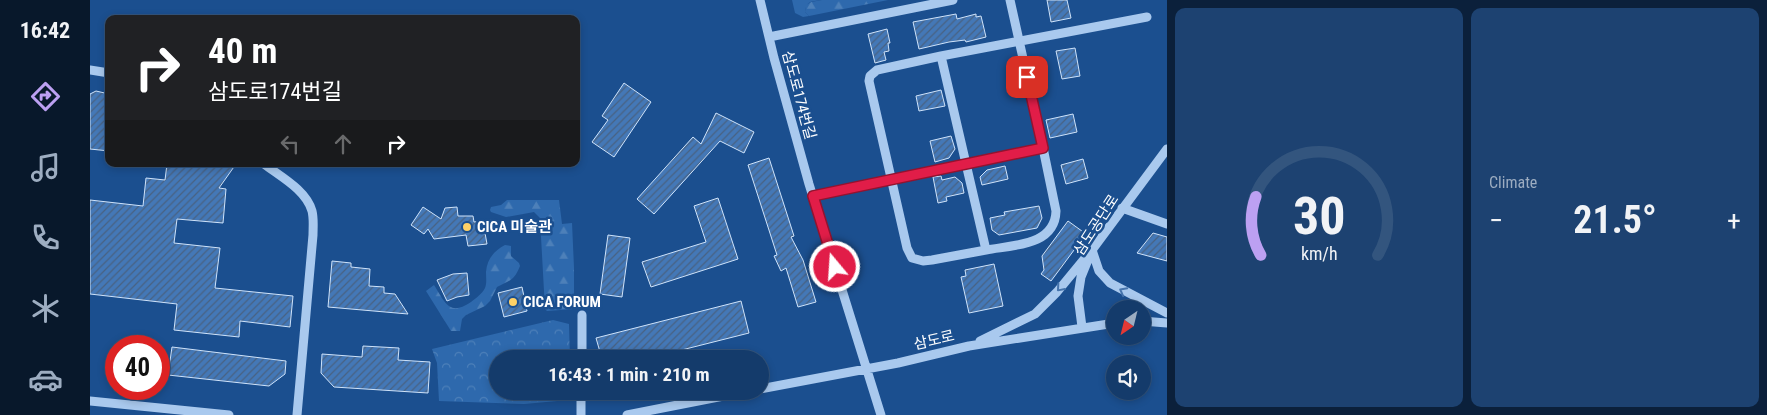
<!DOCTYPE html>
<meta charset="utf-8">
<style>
:root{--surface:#143b6b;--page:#1d4271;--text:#f1f3f6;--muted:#9dadc1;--line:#33557e;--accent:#bca0f2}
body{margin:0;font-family:"Roboto Condensed","Noto Sans KR",sans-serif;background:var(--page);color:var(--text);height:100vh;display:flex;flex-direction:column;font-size:19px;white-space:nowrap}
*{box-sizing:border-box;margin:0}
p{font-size:16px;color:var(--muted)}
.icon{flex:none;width:28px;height:28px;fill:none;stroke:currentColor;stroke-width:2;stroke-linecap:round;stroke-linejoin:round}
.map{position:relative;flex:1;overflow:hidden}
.details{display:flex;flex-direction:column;gap:8px;padding:8px;background:#0b203b;width:600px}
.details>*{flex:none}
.hud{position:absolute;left:15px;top:15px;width:475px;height:152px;border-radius:10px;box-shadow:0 2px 8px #0003,0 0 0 1px var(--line);background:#202124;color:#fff;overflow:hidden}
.needle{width:32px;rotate:215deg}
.buttons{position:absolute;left:1016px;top:300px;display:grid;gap:10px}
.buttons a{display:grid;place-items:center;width:45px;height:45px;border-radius:50%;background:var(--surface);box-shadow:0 2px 8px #0003,0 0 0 1px var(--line);font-size:25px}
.speed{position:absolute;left:15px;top:335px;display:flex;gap:10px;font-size:25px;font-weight:700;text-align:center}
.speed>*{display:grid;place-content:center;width:65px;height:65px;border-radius:50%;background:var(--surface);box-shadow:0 2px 8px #0003,0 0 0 1px var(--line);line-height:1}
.speed .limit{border:8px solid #d22;background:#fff;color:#111}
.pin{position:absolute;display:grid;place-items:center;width:42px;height:42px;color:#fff;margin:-21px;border-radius:10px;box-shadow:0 2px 8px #0006}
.me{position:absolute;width:55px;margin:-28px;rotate:342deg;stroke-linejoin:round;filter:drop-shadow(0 0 4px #0008)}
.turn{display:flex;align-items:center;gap:18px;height:105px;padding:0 20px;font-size:22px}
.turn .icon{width:65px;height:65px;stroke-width:2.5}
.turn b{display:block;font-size:35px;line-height:42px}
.lanes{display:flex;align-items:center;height:48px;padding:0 20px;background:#0003;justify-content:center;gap:25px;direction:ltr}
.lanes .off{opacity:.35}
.big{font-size:38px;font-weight:700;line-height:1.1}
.details .tile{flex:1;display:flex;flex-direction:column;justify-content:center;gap:8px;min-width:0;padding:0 18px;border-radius:10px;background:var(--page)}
.details .dial{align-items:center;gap:0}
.dial svg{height:130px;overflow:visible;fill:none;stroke:var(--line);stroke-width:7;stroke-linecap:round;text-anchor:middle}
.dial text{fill:var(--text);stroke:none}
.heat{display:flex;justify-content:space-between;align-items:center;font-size:28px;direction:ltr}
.details .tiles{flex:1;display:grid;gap:8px;grid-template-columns:repeat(2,1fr)}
.trip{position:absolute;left:399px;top:350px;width:280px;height:50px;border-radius:25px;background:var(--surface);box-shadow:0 2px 8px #0003,0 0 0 1px var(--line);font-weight:700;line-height:50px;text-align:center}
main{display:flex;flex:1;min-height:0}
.menu{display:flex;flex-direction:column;width:90px;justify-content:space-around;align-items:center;background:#08182b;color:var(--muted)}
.menu .icon{width:35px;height:35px}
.menu .current{color:var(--accent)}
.menu b{font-size:22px;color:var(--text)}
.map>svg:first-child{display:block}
</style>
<main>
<nav class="menu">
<b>16:42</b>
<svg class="icon current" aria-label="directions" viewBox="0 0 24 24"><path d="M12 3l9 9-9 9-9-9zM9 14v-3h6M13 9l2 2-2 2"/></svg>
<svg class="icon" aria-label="music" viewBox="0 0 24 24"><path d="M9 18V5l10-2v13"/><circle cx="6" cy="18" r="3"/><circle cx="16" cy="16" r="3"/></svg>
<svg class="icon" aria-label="phone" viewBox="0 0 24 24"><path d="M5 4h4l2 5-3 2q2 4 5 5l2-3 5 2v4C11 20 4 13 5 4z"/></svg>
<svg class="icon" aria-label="climate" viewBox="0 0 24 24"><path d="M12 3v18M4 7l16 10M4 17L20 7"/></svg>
<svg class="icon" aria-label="car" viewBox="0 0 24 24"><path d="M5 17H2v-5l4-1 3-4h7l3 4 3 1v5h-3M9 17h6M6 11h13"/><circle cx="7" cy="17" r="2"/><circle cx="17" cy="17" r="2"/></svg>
</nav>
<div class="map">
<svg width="1077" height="415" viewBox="0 0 1077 415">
<defs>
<pattern id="forest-firs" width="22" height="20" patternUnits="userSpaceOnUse" patternTransform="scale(1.25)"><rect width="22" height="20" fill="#2e69ad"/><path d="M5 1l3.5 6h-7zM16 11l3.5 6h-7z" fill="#4d80b9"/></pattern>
<pattern id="park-crowns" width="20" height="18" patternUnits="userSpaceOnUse" patternTransform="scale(1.25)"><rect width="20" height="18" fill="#2e69ad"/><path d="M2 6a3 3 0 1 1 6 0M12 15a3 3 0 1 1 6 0" fill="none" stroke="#4d80b9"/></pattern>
<pattern id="building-hatch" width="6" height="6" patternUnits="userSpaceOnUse" patternTransform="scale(1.25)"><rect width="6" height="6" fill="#4478b7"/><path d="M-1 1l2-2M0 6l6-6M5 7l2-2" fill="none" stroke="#486282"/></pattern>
</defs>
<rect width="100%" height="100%" fill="#1b4f8f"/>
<!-- grass -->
<path fill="#2e69ad" d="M702 0H732C721 2 717 0 715 12L719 16 713 17 705 13Z"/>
<!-- forest -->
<path fill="url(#forest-firs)" d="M732 0H798L719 16 715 12 716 5 721 2Z
M417 200H469L472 224 482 223 484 268V309L457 311 455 309 450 218 444 212 416 217 401 212 400 210 401 207 411 205Z
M415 245 421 246V256L429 263 430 266C424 281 420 280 407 287L400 301 395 306 376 315 372 319 370 331H361L336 291 344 285C355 302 359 317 381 302 386 298 392 294 395 288 397 283 396 278 396 272 397 259 404 251 415 245Z"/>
<!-- park -->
<path fill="url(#park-crowns)" d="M463 320 479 324 480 359H408V391H475L467 401 434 404 349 401 347 363 342 349Z"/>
<!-- building -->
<path fill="url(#building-hatch)" stroke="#cfe3fa" d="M957 0H977L981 18 961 22Z
M866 14 867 19 886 14V17L891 16 896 37 876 42 875 40 859 42 829 49 823 22Z
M797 29 800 43H798L799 51 794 52 796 60 785 63 778 34Z
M985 48 990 76 972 79 966 51Z
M534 83 561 102 524 157 502 142 518 120 512 116Z
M851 90 855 106 829 111 826 96Z
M6 91 19 94V151L0 149V94Z
M626 113 664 132 654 153 630 141 564 214 547 199 603 137 611 144Z
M983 114 987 132 960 138 956 120Z
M861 136 865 149 859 158 845 162 840 141Z
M679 158 704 236 701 237 713 260 726 302 708 307 696 268 691 271 684 256 687 255 658 165Z
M993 159 998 178 976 184 971 165Z
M77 164H146L129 188 136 189 133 223 87 219 84 243 130 248 125 288 203 296 200 327 150 321 149 337 84 330 87 304 0 294V200L53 206 56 178 75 180Z
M915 166 918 179 892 185 890 177 897 170Z
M851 176 852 180 865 177 872 183 874 193 856 197 857 201 848 203 843 177Z
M628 198 648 259 561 287 552 262 616 242 604 206Z
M949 206 952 218 947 228 909 235 902 230 900 218 915 215 914 212Z
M333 207 351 219 355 208 367 207 368 216H383L384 222 404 220 405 232 395 233 397 244 378 246 376 235 344 239 338 229 334 234 321 225Z
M978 221 996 234 961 281 951 274 954 270 952 256Z
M1063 233 1077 237V261L1047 253Z
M518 235 540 238 532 297 510 294Z
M242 261 261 263V267L280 269 279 286 294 287V293L305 294 318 314 238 307Z
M904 264 913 306 879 313 871 277 876 276 875 270Z
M377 273 379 295 367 297 357 301 347 280 363 274Z
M432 287 437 311 414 317 408 293Z
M651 301 659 333 556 359H512L506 338Z
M273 346 309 348 308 360 340 362 338 393 244 387 231 373 232 354 272 357Z
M82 347 196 361 195 374 179 386 78 375Z"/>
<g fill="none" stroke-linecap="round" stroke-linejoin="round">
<!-- minor -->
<path stroke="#a9c9ee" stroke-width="9" d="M670 0 684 58 719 184 791 415
M679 37 863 0
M851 56 896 250 842 260 833 261 822 258 817 248 779 81 780 76 787 70Z
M851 56 1057 17
M0 70 19 73
M174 164C191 177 216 190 222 211 224 219 223 227 223 235L207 415
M723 196 953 148 920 0
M1032 208 1077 224
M896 250C923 245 965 246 966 211L953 148
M1002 250 1009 271 1020 283 1077 313
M1052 321 1077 323
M992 327 988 296 991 277 1002 250 1077 149
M890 341 945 314 967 292 995 258
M492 359V315
M670 389 808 363 879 346 1025 323
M0 401 139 415
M491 415V391
M537 415 659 391"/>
</g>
<!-- one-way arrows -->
<defs><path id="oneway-chevron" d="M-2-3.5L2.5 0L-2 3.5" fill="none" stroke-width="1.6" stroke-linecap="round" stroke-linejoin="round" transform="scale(1.25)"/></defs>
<g stroke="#4674ac">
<use href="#oneway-chevron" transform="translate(970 288) rotate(131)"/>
<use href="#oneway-chevron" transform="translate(1033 291) rotate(-152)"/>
</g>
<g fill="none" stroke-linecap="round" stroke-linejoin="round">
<defs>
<path id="route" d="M745 267 723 196 953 148 937 77"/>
</defs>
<!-- route casing -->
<use href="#route" stroke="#92132f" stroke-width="12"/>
<!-- route -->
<use href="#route" stroke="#e11d48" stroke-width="9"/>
</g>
<!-- markers -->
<g fill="#ffd166" stroke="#1b4f8f" stroke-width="2">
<circle cx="377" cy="227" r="5"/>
<circle cx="423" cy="302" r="5"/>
</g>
<g text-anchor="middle" stroke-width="5" stroke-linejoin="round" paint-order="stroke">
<!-- street labels -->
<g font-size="15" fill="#fff" stroke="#1b4f8f">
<text transform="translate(709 95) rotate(75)" y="5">삼도로174번길</text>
<text transform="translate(1006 225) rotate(-57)" y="5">삼도공단로</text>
<text transform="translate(844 340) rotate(-13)" y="5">삼도로</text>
</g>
<!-- poi labels -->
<g font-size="15" font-weight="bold" fill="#fff" stroke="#1b4f8f" text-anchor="start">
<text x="387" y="232">CICA 미술관</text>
<text x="433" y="307">CICA FORUM</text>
</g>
</g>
</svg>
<div class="buttons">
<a><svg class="needle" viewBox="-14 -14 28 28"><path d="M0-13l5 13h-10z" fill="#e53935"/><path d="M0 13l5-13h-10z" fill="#9dadc1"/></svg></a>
<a><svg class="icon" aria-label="sound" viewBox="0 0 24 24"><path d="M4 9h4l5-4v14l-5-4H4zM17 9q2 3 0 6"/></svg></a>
</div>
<div class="speed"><div class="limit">40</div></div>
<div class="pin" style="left:937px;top:77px;background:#d93025"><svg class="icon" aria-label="arrive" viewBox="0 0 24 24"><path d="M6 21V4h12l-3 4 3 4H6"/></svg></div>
<svg class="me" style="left:745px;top:267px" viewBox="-20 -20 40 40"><circle r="17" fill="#e11d48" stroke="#fff" stroke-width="3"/><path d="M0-11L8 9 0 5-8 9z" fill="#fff"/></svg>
<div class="trip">16:43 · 1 min · 210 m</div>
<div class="hud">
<div class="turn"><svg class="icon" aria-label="right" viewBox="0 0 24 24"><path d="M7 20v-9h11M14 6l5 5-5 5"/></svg><div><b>40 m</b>삼도로174번길</div></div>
<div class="lanes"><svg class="icon off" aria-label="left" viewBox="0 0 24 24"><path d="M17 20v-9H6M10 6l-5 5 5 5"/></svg><svg class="icon off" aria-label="ahead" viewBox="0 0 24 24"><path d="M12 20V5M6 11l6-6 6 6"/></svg><svg class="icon" aria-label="right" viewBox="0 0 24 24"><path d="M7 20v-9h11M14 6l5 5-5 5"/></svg></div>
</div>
</div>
<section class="details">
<div class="tiles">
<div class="tile dial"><svg viewBox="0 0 100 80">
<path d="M14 69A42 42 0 1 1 86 69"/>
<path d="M14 69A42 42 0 0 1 11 33" stroke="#bca0f2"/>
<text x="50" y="56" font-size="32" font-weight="700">30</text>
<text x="50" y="72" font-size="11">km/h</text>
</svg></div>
<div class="tile"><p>Climate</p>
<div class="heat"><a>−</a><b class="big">21.5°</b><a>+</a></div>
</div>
</div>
</section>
</main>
